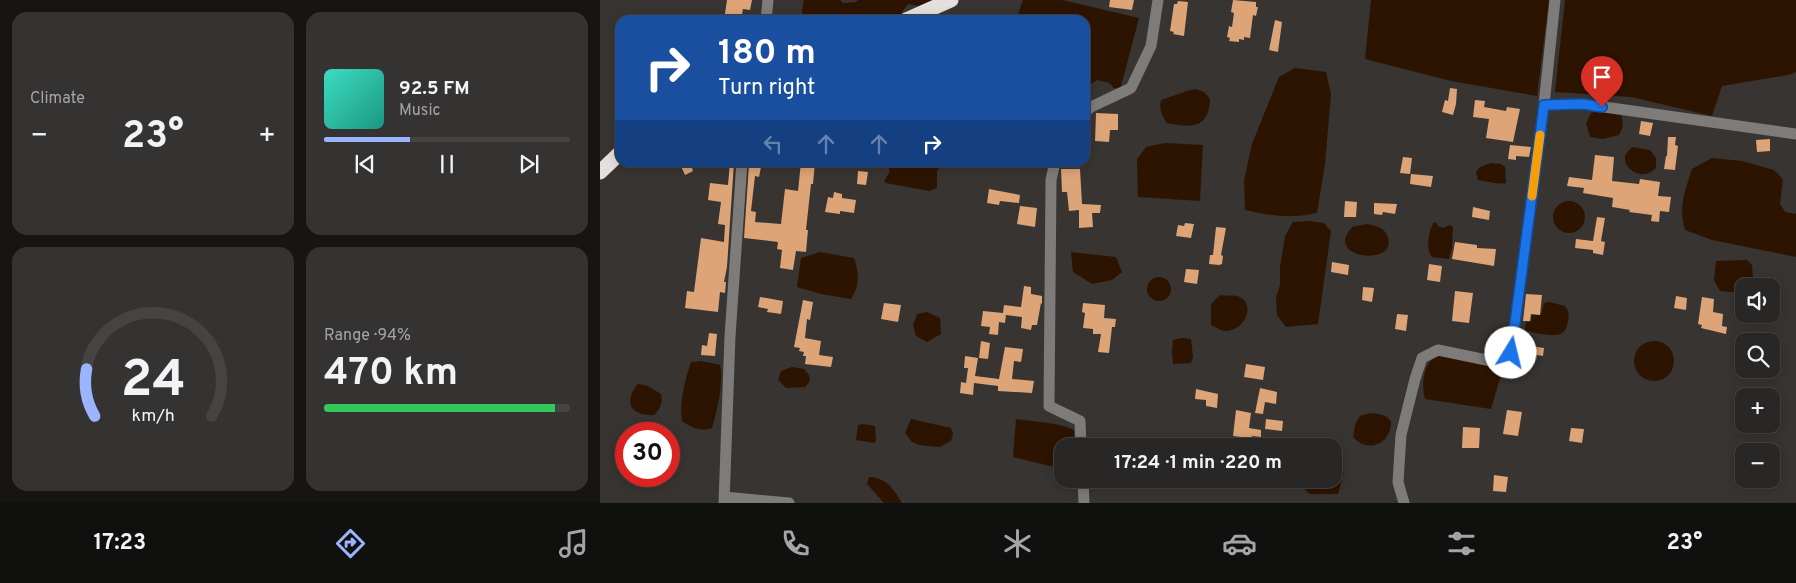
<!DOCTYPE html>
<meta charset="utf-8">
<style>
:root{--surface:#292725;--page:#353332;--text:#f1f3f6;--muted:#a5a5a7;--line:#454442;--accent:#9bb4fd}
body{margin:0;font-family:Overpass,sans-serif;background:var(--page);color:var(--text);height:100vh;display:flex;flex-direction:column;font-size:19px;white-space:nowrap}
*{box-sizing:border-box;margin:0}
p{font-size:16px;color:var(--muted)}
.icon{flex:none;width:28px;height:28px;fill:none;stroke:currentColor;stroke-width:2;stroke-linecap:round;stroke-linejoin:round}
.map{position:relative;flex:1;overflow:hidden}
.panel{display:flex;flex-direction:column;gap:12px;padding:12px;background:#171514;width:600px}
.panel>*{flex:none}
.guide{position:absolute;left:15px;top:15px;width:475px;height:152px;border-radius:15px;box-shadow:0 2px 12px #0003,0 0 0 1px var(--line);background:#1a4fa0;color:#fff;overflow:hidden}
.tools{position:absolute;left:1135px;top:278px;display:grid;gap:10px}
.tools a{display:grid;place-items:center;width:45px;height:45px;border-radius:10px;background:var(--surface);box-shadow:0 2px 12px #0003,0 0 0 1px var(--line);font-size:25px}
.speed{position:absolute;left:15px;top:422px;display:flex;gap:10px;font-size:25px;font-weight:700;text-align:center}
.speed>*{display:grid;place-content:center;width:65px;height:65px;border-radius:50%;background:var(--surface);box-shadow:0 2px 12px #0003,0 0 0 1px var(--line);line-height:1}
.speed .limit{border:8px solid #d22;background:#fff;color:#111}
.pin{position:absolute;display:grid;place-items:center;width:42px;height:42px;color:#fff;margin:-51px -21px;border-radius:50% 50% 50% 0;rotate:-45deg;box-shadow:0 0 5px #0007}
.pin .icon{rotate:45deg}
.me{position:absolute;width:55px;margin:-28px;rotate:9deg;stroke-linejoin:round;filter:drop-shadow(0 0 4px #0008)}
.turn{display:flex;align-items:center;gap:18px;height:105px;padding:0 20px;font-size:22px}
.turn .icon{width:65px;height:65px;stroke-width:2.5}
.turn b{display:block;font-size:35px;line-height:42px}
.lanes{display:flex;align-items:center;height:48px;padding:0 20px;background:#0003;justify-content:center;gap:25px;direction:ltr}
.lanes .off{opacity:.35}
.big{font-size:38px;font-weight:700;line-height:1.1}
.panel .card{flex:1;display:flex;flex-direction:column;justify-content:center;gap:8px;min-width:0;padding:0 18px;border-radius:15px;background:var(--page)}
.panel .dial{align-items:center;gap:0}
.dial svg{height:130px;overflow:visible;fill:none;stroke:var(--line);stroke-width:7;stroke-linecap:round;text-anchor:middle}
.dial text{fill:var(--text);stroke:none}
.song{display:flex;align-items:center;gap:15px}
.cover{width:60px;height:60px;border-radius:8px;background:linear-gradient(135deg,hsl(170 70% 55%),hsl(170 70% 35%))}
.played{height:5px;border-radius:2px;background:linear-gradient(90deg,var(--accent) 35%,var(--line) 35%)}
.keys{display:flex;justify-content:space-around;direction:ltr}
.heat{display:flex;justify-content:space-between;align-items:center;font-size:28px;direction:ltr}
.charge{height:8px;border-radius:4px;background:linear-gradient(90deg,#34c759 94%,var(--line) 0)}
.panel .tiles{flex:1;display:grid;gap:12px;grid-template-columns:repeat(2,1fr)}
.trip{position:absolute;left:454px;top:438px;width:288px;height:50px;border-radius:15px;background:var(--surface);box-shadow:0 2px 12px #0003,0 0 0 1px var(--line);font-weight:700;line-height:50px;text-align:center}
.dock{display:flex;height:80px;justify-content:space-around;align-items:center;background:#10100f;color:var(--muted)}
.dock .icon{width:35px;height:35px}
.dock .on{color:var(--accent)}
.dock b{font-size:22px;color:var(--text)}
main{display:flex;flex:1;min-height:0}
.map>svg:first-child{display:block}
</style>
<main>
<section class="panel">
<div class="tiles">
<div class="card"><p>Climate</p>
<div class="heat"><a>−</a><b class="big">23°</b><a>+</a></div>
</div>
<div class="card">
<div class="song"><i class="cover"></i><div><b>92.5 FM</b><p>Music</p></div></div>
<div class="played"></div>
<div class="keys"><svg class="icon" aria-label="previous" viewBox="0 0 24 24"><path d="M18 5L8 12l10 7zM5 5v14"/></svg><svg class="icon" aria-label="pause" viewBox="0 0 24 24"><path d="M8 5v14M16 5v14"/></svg><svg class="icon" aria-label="next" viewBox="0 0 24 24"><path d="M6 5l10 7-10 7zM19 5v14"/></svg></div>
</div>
<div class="card dial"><svg viewBox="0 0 100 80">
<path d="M14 69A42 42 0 1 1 86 69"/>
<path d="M14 69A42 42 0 0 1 9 40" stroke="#9bb4fd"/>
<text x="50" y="56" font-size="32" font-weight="700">24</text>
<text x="50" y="72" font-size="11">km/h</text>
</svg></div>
<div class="card"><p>Range · 94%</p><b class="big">470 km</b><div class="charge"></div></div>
</div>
</section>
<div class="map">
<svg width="1196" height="503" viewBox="0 0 1196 503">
<rect width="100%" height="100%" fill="#373431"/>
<!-- water -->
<path fill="#2d1400" d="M204 0H240L243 3 256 2 258 0H340L337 3 318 6 308 4 296 20H286L278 18 276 20H204L202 11Z
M423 0H462L539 18 521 86 519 89 514 88 509 83 497 80 489 85 485 84V20H416Z
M771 0H949L937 96 851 81 765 59Z
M965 0H1196V72L1188 75 1122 86 1112 116 1031 97 955 92Z
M695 68 726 72 731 94 725 164 717 213C688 219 673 216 645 210L644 180 652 144 679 77Z
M596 89 604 92 610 99C609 129 591 128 567 123 562 116 559 110 561 100L590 90Z
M998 111 1014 112 1021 115C1024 123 1023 128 1019 135L1003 139 990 137 986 123 991 113Z
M565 143 603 145 600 201 538 197 537 159 546 147Z
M1033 147 1050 150 1056 158V168C1039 186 1011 160 1033 147Z
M1112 158 1142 161 1174 170 1183 179 1180 204 1185 212 1196 214V257L1112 240 1085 230C1078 207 1085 191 1092 169Z
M341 163 342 164 337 171V188L329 191 286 183 284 181 290 171 286 163Z
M891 163 901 164 905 167 906 183C900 185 885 181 878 180L876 172 880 167Z
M953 217a16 16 0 1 1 32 0a16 16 0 1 1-32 0Z
M709 221 724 223 731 231 718 324 686 327 677 315 676 297 680 285V267L685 236 693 222Z
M836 222 838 226 843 228 850 225 853 227 852 247 849 259 832 257C825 248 829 232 833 223Z
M767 224C777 226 785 227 788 238 795 262 745 260 745 241 745 236 749 231 752 227Z
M220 252 254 258C259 273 260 285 251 299L221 294 197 287 201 258Z
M471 252 516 257 522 272 512 280 492 284 473 272Z
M1147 260 1152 265 1153 278 1150 286H1144V292L1141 293 1120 291 1114 280 1116 261Z
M547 289a12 12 0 1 1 24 0a12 12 0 1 1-24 0Z
M620 295C625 296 632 295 637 296 658 303 644 331 626 331 622 331 615 327 611 325V304Z
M949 302 965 306C969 311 969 315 968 321 967 326 966 332 960 334 954 337 932 333 925 330L926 322H931L932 315H941L944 303Z
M327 312 340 318 341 334 327 342 316 336 313 325 317 314Z
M582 338 591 339 593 357 591 363 573 364 572 352 573 340Z
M1034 361a20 20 0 1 1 40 0a20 20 0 1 1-40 0Z
M836 355 891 365 899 368 901 375 891 409 825 399C821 384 823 366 836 355Z
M101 361 120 365C124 380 117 413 112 428 101 432 92 428 82 421 79 402 85 380 91 362Z
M192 367 204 369 209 375 210 381 205 387 186 388 178 380 181 371Z
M38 384 48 386 61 394C63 402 60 410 54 415 30 416 23 402 38 384Z
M770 413C779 414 787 414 791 422 791 444 768 454 753 437L755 425 760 416Z
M311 419 351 428 353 434 351 441 340 447 319 445 312 442 305 433Z
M416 419C435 422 457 422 474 430V446H462V469L413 457Z
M263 424 275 426 276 441 274 443 256 440 258 425Z
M733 470 744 472 738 494H710L700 486 686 484 656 489 644 483 643 479H732Z
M269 477C287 478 293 488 302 503H284L267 484Z"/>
<!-- building -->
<path fill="#dda477" d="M127 0H152L150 10 143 9 141 20H124Z
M510 0H534L532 10 509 7Z
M633 0 656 2V7H658L656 16 653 15 650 38 644 37V40L639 39V42L629 41 630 38 627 37 629 26 632 27 634 13 631 12Z
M578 1 588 2 584 36 573 34 574 32 570 31 574 4H577Z
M675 20 682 22 678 52 669 50Z
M850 88 857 89 856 104 853 115 842 112 845 100 848 101Z
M875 100 885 101 884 107 906 111 907 107 920 109 913 142 886 138 889 119 873 117Z
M496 113 518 114V130H510L509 142 495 141Z
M1041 121 1053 123 1050 136 1039 134Z
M1068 137H1076L1075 145 1078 146 1075 170 1064 169 1066 156H1067Z
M1170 139V151L1157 152 1156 140Z
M910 145 931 147 929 157 916 156V160L908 159Z
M995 155 1014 157 1012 181 1039 184 1040 179 1060 182 1058 196 1071 197 1069 212 1060 211 1059 222 1051 221 1052 215 1029 212 1030 210 1012 207 1013 198 983 193 984 188 967 186 969 177 992 180Z
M803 157 812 158 810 174 800 173Z
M79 162H105V164L92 168 93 171 85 175Z
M130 162H134L127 267 124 282H126L125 293 120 292 118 312 85 308 87 291 94 292 101 238 124 242 125 225 118 224 121 202 108 200 110 183 128 185Z
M201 162H215L213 184H211L206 230H208L206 252 196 251 193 270 180 268 182 250 177 249 178 242 144 238 149 165 161 167 159 177 155 176 151 211 156 212 155 222 181 224 185 189 198 191Z
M461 169H480L482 204 501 205 500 213H492L493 227 479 228V210L469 211 467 192H462Z
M258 171 268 172 266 185 257 184Z
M811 174 833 176 831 187 810 184Z
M389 189 420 195 419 203 400 201 399 205 387 203Z
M234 192 242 194V198L256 200 254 213 240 211V214L225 212 228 197 233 198Z
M745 201 757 202 756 217H744Z
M774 203 797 204 795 214 783 212 782 215 774 214Z
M420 206 437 208 435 227 417 224Z
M873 207 890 211 889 220 872 217Z
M997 217 1005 218 1001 241 1005 242 1003 255 993 253V250L975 248 976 239 993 241Z
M585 223 594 224 591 238 576 236 578 225 584 226Z
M616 227 626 228 621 255 623 256 622 264 619 265 609 264 610 255H613Z
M855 242 877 245V248L896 249 894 266 852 259Z
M732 262 749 265 748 275 731 272Z
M829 264 842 266 840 282 827 280Z
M586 269 599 270 597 284 584 282Z
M424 286 431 287V294L442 296V304L441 303 437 325H432L431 330 421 328 422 317 406 315 405 323 399 322 398 335 389 334 390 327 381 326 383 311 403 313 404 305 421 307Z
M763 287 774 288 772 302 762 300Z
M855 291 873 293 869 323 852 321Z
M926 294 942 295 940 315 931 314 930 321H923Z
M1076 296 1087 298 1086 310 1074 308Z
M160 297 183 301 181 314 167 312 168 309 158 307Z
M1102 297 1114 299 1113 312 1123 314 1122 326 1127 327 1126 334 1101 328 1102 325 1098 324Z
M203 300 213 302 210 320 207 319 205 338 221 341 219 355 233 357 231 367 205 364 206 356H203L204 352 199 351 200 348 194 347Z
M284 303 301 305 298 322 281 319Z
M483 303 505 305 504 318 516 319 515 327H512L509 353 498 352 501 334H493V329L483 328 485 313 482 312Z
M797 314 808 315 806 331 795 329Z
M109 333 117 334 115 356 101 355 102 345 107 346Z
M921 337 932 339 931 346 944 348 943 356 930 354 928 365 914 363 918 354Z
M381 341 390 343 388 359 379 358Z
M405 347 423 349 421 362 414 361 412 379 434 381 432 393 398 391V386L374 383 373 395 360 393 361 382 366 383 368 368H364L365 356 378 358 375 376 399 379Z
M646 364 665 367 663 380 644 377Z
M660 388 677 392 676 404 665 402 663 414 655 413Z
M596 389 618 394 617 408 606 406V400L595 399Z
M636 410 651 413 649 428 661 430V437L652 436 651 443 640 441 641 437 633 436Z
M907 410 922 412 918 436 903 434Z
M666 419 683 421 682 431 665 429Z
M863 427 880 428 879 448H862Z
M971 428 984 429 982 443 969 441Z
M894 475 908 477 906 492 893 491Z"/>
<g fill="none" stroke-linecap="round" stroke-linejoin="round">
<!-- minor -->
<path stroke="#7e7c7b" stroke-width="11" d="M166 20 168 0
M944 105 983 104 1196 134
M485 112 491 107 531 88 551 46 558 0
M455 162 451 180 449 406 480 421 481 446
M483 479 484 503
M125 497 189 503
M124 503 130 336 142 162
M804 503 798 482 801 435 815 379 822 358 838 350 891 361 908 359 911 353 944 105 955 0"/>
<!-- highway -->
<path stroke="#e4e0dd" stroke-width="15" d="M306 20 351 0
M0 172 20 153"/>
</g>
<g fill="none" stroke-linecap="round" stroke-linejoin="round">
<defs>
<path id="route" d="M911 353 944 105 983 104 1002 107"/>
</defs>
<!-- route casing -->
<use href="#route" stroke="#114b97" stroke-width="12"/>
<!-- route -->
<use href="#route" stroke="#1a73e8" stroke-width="9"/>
<!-- slow -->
<path stroke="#f59e0b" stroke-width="9" d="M932 196 940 135"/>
</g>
</svg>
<div class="tools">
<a><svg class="icon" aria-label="sound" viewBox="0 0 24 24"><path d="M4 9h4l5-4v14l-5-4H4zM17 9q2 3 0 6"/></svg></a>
<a><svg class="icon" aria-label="search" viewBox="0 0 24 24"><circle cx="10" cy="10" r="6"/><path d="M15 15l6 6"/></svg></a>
<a>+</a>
<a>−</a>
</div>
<div class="speed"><div class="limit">30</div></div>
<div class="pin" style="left:1002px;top:107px;background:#d93025"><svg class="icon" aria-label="arrive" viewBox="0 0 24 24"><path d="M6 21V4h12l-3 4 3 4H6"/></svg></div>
<svg class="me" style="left:911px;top:353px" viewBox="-20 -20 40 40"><circle r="19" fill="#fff"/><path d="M0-13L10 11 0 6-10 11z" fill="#1a73e8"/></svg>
<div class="trip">17:24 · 1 min · 220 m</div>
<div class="guide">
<div class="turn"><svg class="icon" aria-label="right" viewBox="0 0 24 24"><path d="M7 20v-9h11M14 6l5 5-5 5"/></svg><div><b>180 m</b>Turn right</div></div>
<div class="lanes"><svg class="icon off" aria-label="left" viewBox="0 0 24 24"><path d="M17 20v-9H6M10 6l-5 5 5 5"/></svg><svg class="icon off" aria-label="ahead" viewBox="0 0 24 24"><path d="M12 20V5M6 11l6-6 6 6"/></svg><svg class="icon off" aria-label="ahead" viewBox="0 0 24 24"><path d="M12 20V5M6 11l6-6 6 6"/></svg><svg class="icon" aria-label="right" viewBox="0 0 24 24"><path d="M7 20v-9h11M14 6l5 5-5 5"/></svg></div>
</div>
</div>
</main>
<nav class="dock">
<b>17:23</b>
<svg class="icon on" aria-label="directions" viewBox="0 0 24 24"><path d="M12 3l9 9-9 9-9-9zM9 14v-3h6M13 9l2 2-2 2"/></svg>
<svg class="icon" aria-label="music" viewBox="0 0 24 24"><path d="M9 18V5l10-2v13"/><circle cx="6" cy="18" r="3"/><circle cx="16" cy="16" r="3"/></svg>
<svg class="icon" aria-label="phone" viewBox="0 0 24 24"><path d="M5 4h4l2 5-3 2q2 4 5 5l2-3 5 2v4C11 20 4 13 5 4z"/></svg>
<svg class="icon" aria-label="climate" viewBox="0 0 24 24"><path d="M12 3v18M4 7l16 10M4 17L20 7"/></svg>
<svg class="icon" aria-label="car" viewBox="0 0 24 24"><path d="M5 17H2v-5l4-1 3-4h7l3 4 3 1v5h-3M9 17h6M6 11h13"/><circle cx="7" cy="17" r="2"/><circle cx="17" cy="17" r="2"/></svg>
<svg class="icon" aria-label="filters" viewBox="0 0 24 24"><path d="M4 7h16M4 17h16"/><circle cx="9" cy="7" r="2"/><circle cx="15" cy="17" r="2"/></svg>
<b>23°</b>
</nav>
